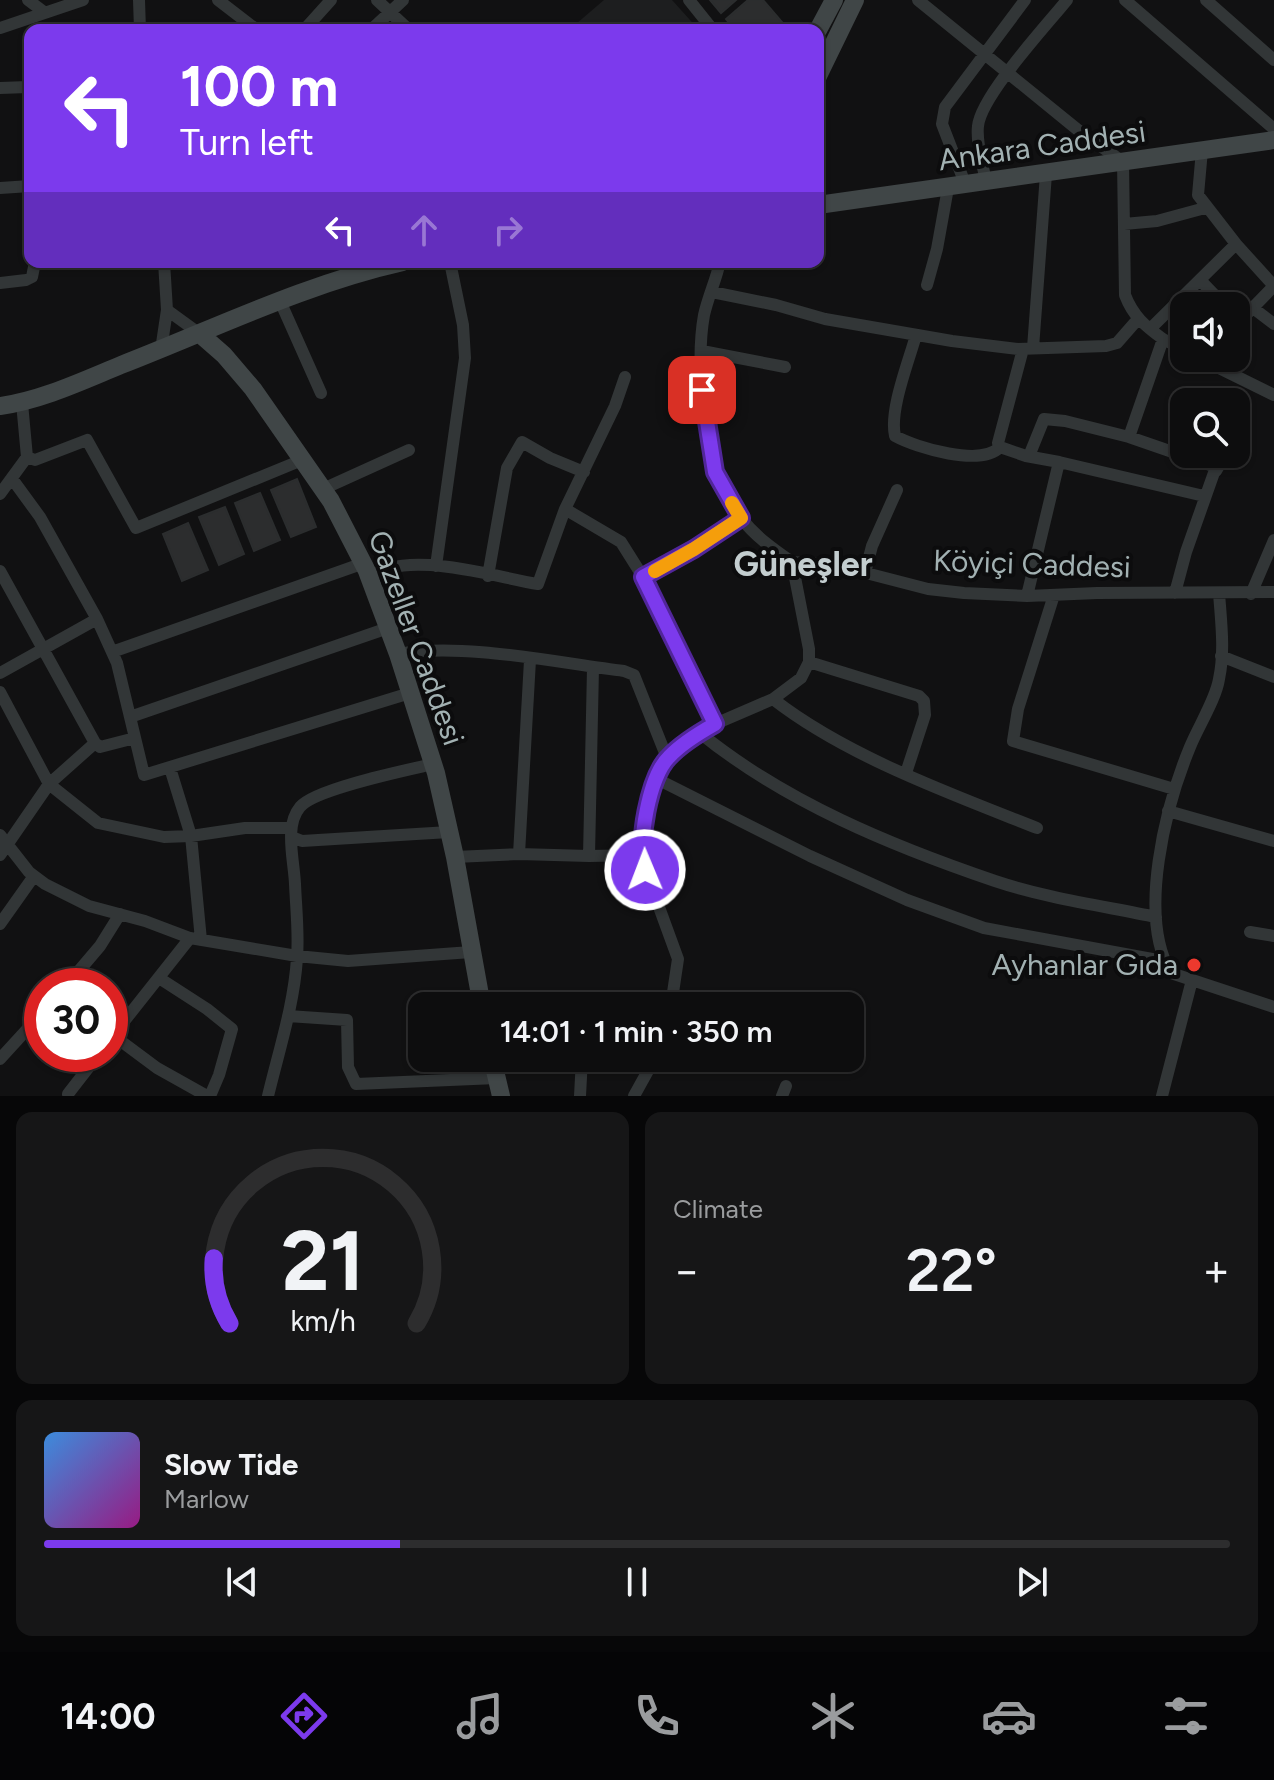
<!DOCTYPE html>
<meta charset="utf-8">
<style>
:root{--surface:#0d0d0e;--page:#161617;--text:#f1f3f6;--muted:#9a9c9e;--line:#2d2d2e;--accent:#7c3aed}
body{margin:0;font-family:Figtree,sans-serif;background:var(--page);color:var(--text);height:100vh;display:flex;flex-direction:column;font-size:30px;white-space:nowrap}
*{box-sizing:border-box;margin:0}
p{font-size:26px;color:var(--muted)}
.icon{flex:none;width:44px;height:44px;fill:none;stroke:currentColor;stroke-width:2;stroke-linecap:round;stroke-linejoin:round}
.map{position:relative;height:1096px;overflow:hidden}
.details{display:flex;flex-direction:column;gap:16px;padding:16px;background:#070708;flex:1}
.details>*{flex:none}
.guide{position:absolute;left:24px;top:24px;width:800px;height:244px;border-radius:16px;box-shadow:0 2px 6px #0004,0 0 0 2px var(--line);background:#7c3aed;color:#fff;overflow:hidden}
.fabs{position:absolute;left:1170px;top:292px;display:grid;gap:16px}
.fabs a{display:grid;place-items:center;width:80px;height:80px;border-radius:16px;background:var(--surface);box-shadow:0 2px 6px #0004,0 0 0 2px var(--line);font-size:40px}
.speed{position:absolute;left:24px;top:968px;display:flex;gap:16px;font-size:40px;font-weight:700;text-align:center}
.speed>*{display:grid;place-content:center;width:104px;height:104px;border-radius:50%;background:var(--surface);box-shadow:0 2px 6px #0004,0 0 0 2px var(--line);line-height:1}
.speed .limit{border:12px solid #d22;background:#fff;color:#111}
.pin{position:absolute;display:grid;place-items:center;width:68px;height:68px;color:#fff;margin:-34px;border-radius:16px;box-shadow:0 4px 12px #0006}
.me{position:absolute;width:88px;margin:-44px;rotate:359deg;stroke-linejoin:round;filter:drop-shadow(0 0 6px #0008)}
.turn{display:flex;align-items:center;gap:28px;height:168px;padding:0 24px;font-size:36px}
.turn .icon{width:104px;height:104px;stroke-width:2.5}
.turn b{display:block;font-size:56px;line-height:68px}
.lanes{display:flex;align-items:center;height:76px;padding:0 24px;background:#0003;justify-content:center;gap:40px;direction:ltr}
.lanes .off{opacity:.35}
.big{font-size:60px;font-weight:600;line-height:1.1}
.details .card{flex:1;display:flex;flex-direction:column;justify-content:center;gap:12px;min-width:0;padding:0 28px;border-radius:16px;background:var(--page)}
.details .dial{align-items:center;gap:0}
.dial svg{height:208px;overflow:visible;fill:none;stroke:var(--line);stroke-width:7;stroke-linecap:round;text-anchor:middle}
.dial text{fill:var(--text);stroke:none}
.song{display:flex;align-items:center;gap:24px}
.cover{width:96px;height:96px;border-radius:12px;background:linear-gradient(135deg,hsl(210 70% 55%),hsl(310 70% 35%))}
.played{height:8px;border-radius:4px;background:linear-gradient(90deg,var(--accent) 30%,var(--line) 30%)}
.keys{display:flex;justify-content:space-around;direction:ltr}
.heat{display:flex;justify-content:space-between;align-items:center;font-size:44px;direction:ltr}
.details .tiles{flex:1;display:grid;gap:16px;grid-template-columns:1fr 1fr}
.card:last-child{grid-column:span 2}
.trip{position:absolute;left:408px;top:992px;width:456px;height:80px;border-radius:16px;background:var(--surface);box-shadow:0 2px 6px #0004,0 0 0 2px var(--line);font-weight:600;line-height:80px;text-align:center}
.tab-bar{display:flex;height:128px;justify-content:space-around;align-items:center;background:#050506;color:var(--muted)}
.tab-bar .icon{width:56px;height:56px}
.tab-bar .selected{color:var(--accent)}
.tab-bar b{font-size:36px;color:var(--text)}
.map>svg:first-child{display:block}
</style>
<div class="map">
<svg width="1274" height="1096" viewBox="0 0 1274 1096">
<rect width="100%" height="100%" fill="#111112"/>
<!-- built -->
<path fill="#1d1e1f" d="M604 0H672L699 30H569Z"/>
<!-- building -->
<path fill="#2c2d2e" stroke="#2b2d2e" stroke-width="2" d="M710 0H736L721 13Z
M748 0H763L782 22 772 30H735L726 19Z
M297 479 316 527 291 537 271 490Z
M260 493 280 540 254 551 235 503Z
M225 507 244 554 219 565 199 517Z
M188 523 208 570 182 581 163 534Z"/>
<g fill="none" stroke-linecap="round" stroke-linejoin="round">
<!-- street -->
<path stroke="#323637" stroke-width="12" d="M28 0 44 12
M139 0 140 30
M218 0 257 30
M377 0 409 30
M689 0 713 30
M918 0 1078 130 1123 162 1125 295C1133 316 1145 326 1163 339
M1125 0 1274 129
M1206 0 1274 60
M0 28 83 0
M304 30 331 0
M371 30 403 0
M0 88 28 87 30 91
M1202 150 1198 195 1236 244
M986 182C983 165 976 143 978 126 981 96 1046 26 1067 0
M966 186 942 124 945 107 1025 0
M0 188 30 186
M1124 224 1157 221 1205 208
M1200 280 1225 306
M0 283 26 280 32 277 35 262
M927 285 937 249 948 188
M712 292 776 305 825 319 952 341 1018 349 1106 346 1117 343 1138 319
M280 301 321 393
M1253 308 1274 324
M167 310 200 334
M1236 325 1274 286
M1150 329 1236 244 1274 286
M916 335C909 361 889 410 895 436 917 448 981 467 1000 447
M1033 348 1046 174
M1023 349 998 443 1000 447 1026 456 1059 462 1027 596
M161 350 167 310 164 262
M702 351 785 367
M1204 358 1203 360 1274 395
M625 377 615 406 565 509 621 542 643 577
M1236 434 1240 425
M1029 456 1044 419 1065 421 1129 437
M27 457 35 460 87 440 136 528 302 460
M1059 462 1204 496
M1216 471 1226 454
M13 480 40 517 97 619
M323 489 409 450
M0 494 27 457 22 403
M792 562 835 565 928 589 964 593 1027 596 1097 593 1274 592
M436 566 465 358 463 325 450 262
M0 571 95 743 100 747 135 738
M865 573 872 546 897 490
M488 576 507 468 522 442 550 458 584 472
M370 578C404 548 494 577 538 584L565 509
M1175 593 1186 552 1216 467 1129 437 1163 339 1184 350
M1219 593C1221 621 1225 651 1219 679 1216 699 1198 727 1190 747 1166 805 1137 916 1171 973L1274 1007
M1251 594 1274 540
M1054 595 1018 709 1013 741 1174 789
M112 652 364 563
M398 654C462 642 558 663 624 671L634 675 667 758
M1221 656 1274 677
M809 662 919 696 924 701 925 715 906 773
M593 668 589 856 640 855
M0 673 97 619 117 663 144 775 410 693
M0 692 49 784 98 823 164 837 191 836 245 828H290
M773 699C846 756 951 794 1037 828
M130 717 388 628
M715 724 643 577 694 549 741 518
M700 733C785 802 892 846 995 881 1046 898 1103 906 1156 917
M170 768 191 836 201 940
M657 779 810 856 907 900 984 928 1163 961
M1168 811 1274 841
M0 835 29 872 45 884 89 906 145 921 190 938 297 956 348 961 471 952
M292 837 302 841 449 832
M519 854 530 660
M0 855 49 784 95 743
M455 857 519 854 589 856
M0 924 34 876
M1250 932 1274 936
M159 978 207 1009 232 1029 219 1075 210 1096
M66 986 100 946 120 914
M481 999 572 1006
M671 1006 678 959 640 855 650 794 667 758 715 724 773 699 801 678 809 662V649L792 562C773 549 755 536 741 518 705 474 694 370 704 315 708 297 716 280 720 262
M288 1016 347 1020 348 1067 356 1084 497 1078
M110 1033 157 1068 207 1096
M110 1039 190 938
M0 1059 42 1013
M68 1094 99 1054
M268 1096C279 1050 294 1005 297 958 299 933 296 908 295 884 294 860 284 826 300 807 314 789 407 770 433 764
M580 1096 582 1058
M634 1096 655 1058
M782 1096 786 1086
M1162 1096 1192 980"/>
<!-- secondary -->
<path stroke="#404647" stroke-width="18" d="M818 30 834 0
M818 76 855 0
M818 205 1274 140
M200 334 224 355 253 389 331 501 367 571 398 654 436 773 455 857 482 1006
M0 406C42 400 82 381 121 365 214 329 305 284 403 262
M492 1058 501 1096"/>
</g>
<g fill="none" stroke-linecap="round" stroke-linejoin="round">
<defs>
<path id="route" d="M645 870C637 845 649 776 669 757 681 744 699 733 715 724L643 577 694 549 741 518 715 472 702 390"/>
</defs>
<!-- route casing -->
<use href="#route" stroke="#51269a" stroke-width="20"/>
<!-- route -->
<use href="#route" stroke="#7c3aed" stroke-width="14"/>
<!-- slow -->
<path stroke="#f59e0b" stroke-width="14" d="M655 571 694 549 741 518 732 503"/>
</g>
<!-- markers -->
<circle fill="#ed392e" stroke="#0c0c0d" stroke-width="3" cx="1194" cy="965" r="8"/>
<g text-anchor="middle" stroke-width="8" stroke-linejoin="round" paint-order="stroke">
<!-- street labels -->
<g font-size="30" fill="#a2b1b2" stroke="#0c0c0d">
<text transform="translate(1042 146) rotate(-8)" y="10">Ankara Caddesi</text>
<text transform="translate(1032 564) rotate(2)" y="10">Köyiçi Caddesi</text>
<text transform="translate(416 638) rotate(70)" y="10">Gazeller Caddesi</text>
</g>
<!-- poi labels -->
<g font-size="30" fill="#a2b1b2" stroke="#0c0c0d" text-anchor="end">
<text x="1178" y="975">Ayhanlar Gıda</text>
</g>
<!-- quarter labels -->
<g font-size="34" font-weight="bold" fill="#c3cdcf" stroke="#0c0c0d">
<text x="803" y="576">Güneşler</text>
</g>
</g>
</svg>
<div class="fabs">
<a><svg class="icon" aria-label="sound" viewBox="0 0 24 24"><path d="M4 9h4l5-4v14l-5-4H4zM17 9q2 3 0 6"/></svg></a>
<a><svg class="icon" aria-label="search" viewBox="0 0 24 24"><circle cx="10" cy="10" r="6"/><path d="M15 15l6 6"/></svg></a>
</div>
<div class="speed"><div class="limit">30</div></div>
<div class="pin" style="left:702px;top:390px;background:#d93025"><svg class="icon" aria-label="arrive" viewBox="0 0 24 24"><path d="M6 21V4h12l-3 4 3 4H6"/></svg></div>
<svg class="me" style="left:645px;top:870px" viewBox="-20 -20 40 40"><circle r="17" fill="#7c3aed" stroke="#fff" stroke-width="3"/><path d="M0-11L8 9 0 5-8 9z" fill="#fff"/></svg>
<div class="trip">14:01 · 1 min · 350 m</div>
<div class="guide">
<div class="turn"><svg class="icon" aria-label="left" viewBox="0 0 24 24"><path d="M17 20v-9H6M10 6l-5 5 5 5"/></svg><div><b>100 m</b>Turn left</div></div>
<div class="lanes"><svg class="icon" aria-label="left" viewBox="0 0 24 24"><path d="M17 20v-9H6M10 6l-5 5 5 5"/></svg><svg class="icon off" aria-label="ahead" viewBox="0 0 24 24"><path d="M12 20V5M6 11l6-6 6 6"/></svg><svg class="icon off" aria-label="right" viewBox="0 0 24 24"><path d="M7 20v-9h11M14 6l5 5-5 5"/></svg></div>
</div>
</div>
<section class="details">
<div class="tiles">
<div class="card dial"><svg viewBox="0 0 100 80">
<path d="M14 69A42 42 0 1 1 86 69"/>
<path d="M14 69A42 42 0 0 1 8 44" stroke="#7c3aed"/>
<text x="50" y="56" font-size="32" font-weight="700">21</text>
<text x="50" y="72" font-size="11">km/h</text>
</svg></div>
<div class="card"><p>Climate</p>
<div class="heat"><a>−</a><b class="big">22°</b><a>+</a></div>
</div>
<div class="card">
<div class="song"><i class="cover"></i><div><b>Slow Tide</b><p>Marlow</p></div></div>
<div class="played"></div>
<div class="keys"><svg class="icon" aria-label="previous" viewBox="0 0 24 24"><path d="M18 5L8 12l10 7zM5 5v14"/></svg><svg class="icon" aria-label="pause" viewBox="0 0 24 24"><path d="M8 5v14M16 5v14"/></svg><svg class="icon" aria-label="next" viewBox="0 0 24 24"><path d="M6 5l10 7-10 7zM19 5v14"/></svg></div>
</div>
</div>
</section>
<nav class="tab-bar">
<b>14:00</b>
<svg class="icon selected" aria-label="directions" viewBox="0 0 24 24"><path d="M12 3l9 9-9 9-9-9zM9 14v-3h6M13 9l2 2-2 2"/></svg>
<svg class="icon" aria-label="music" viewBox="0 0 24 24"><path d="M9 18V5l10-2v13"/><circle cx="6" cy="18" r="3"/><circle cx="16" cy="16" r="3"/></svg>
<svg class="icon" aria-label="phone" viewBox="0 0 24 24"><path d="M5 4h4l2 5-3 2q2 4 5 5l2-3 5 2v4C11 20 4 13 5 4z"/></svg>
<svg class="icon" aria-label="climate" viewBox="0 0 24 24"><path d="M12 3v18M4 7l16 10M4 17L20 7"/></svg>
<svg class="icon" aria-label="car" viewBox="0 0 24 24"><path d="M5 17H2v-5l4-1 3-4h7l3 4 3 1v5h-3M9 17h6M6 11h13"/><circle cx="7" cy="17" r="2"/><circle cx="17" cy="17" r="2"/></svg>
<svg class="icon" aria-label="filters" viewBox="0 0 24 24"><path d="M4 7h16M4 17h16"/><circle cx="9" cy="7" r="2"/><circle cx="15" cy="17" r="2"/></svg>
</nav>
